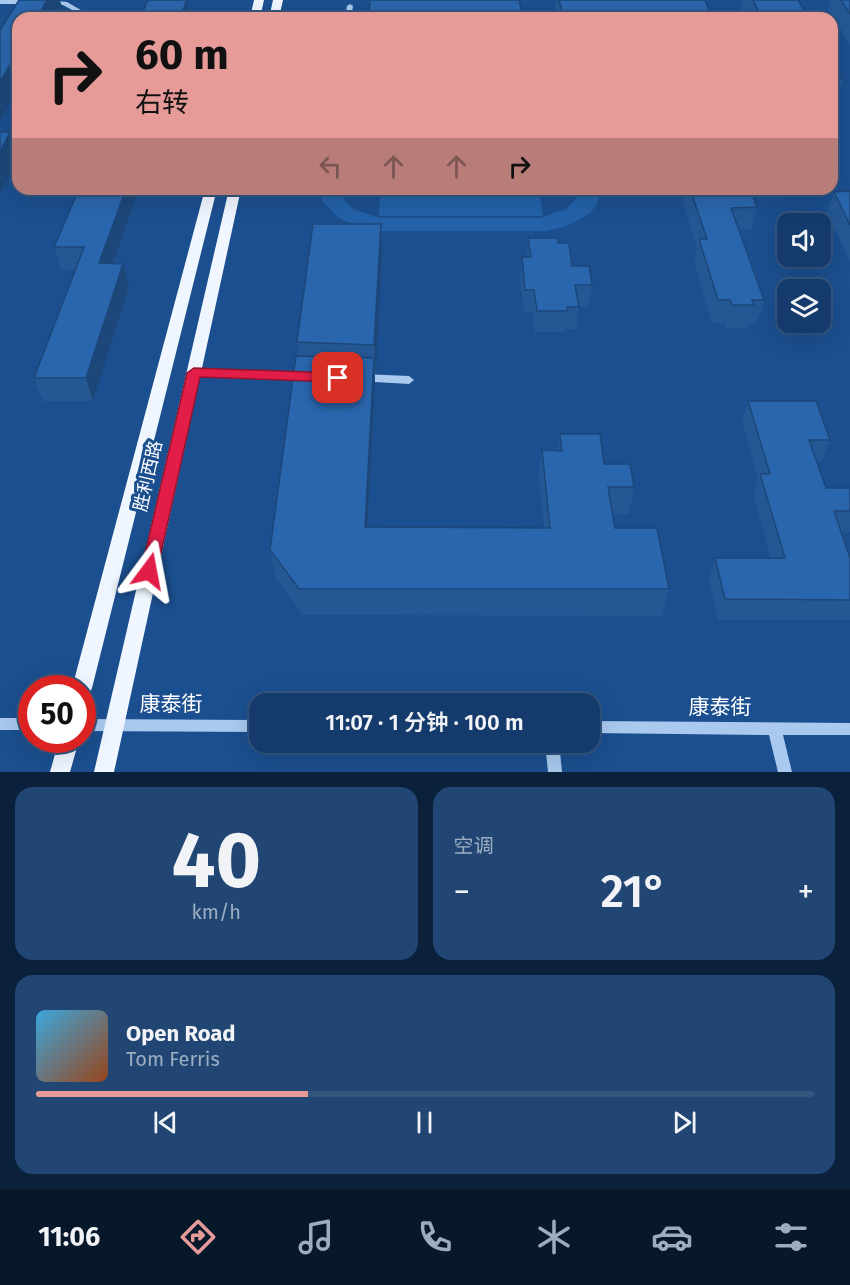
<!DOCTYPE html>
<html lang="zh">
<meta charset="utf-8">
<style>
:root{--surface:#143b6b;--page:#214673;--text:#f1f3f6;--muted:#9dadc1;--line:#33557e;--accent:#e69b98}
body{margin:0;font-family:"Fira Sans","Noto Sans SC",sans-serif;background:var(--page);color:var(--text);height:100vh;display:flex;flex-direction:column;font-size:22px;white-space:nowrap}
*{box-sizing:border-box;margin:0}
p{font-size:20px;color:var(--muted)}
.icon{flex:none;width:33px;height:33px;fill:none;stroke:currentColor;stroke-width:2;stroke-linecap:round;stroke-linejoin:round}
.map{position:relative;height:772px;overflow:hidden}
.panel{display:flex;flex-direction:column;gap:15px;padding:15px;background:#0b203b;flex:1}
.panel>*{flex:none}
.banner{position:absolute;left:12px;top:12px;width:826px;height:183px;border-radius:18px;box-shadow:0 6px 24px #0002,0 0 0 2px var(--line);background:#e69b98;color:#111;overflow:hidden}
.tools{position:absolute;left:777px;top:213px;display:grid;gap:12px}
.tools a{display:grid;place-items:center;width:54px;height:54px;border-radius:12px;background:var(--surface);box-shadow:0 6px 24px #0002,0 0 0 2px var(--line);font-size:30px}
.speed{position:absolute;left:18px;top:675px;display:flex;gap:12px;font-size:30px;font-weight:700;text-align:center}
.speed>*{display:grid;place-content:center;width:78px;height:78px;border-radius:50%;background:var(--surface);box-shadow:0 6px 24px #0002,0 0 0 2px var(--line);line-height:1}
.speed .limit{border:9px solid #d22;background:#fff;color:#111}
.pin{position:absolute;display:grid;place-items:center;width:51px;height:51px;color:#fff;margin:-26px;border-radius:12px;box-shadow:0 3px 9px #0006}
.me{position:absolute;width:66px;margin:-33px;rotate:13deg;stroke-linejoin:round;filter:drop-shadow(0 0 4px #0008)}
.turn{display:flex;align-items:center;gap:21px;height:126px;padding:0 24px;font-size:27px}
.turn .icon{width:78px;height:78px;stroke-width:2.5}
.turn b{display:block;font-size:42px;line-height:51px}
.lanes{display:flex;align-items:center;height:57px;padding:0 24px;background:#0003;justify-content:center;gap:30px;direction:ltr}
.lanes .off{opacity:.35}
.big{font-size:45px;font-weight:600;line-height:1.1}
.panel .tile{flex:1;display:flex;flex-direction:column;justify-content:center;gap:9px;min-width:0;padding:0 21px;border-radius:18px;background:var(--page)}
.panel .dial{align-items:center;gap:0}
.dial b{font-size:78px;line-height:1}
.song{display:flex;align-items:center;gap:18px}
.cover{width:72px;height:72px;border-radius:9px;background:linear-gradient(135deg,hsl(200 70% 55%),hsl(20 70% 35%))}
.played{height:6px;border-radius:3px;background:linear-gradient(90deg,var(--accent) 35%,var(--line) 35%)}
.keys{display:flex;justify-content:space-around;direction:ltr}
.heat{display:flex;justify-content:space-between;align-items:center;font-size:33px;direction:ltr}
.panel .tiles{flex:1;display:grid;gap:15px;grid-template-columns:1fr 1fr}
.tile:last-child{grid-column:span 2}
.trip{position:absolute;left:249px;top:693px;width:351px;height:60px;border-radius:18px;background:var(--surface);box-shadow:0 6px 24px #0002,0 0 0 2px var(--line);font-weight:600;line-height:60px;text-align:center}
.dock{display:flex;height:96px;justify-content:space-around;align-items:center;background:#08182b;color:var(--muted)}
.dock .icon{width:42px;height:42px}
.dock .active{color:var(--accent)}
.dock b{font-size:27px;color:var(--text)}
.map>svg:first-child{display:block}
</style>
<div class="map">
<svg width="850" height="772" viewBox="0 0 850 772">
<rect width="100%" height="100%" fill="#1b4f8f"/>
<!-- green -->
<path fill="#2461a8" d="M319 189H340L343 198 353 209 380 218H540L566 209 576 198 578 189H600C602 216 568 226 547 231H377L349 223 338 217 323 202Z
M380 189H539L543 216H379Z"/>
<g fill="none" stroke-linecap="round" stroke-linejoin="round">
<!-- minor -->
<path fill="#a9c9ee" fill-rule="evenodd" d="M0 0H31L34 2 31 4H0Z
M47 0 67 2 86 13H153L156 15 153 17H85L63 5 45 3 44 2Z
M350 4 353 6 351 18H345L347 6Z
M256 12 259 14 258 15 175 17 172 15 175 13Z
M194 369 308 372 313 376 308 380 194 377 189 373Z
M362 374 409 376 414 380 409 384 358 381 357 378Z
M0 718H32V730H0Z
M82 719 260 720V732L82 731Z
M590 721 850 723V735H783L792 772H778L769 735 590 733Z
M545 742H559L562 772H548Z"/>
<!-- major -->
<path fill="#f0f6ff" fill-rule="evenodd" d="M254 0H264L260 18H250Z
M273 0H283L279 18H269Z
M205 189H217L92 688 89 694 82 696V688H72Z
M229 189H241L114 772H94Z
M59 740H79L70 772H50Z"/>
</g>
<!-- wall -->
<path fill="#245895" d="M370 0 523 18H369Z
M556 0H559L712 18H557L555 10Z
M743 0H798L808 18H745L741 9Z
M831 0H850V45L828 9Z
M832 61 843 79 835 105H832Z
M79 189H139L114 263 123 264 129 287 93 401H43L34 378 75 270H61L54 247Z
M679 189H750L757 207 751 230H739L764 300 757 323H749L747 328H726L725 323H712L694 262 697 248Z
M850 191V262L827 213 834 192Z
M381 224 382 251 376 373H375V385L368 527 544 528 539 477 542 450H558L560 434 604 464 634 487 629 514H612L615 528 669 589 662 616 303 615 275 577 270 550 299 356 297 342Z
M528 238 558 243 572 266 592 285 589 307H579L576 329H565V332H535L532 312H524L520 279 522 257H527Z
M748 401 830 440 822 461H816L826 488H850V532H841L850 558V620H718L709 579 715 558H771L753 494 758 478 742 422Z"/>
<!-- shaded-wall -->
<path fill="#1d4779" d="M47 0H60L62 7 56 18H37Z
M187 0 190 18H180Z
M18 51V88L0 121V82Z
M10 132 18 158 0 194V152Z
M126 189H139L105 287 99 263Z
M381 224 382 251 376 373 374 345Z
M123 264 129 287 93 401 86 378Z
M374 358 375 385 366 554 365 527Z"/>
<!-- building -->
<path fill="#2a66ad" stroke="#1d4779" stroke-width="1.5" d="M19 0H47L37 18H18V51L0 82V30Z
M148 0H187L180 18H140Z
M370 0H519L523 18H413V17H369Z
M559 0H705L712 18H564Z
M753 0H798L808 18H762Z
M841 0H850V14Z
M832 61 843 79H832Z
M0 132H10L0 152Z
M79 189H126L99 263 123 264 86 378H34L84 247H54Z
M690 189H750L757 207 731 208 764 300H752L754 305H732L730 300H718L699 239H707Z
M850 191V225L834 192Z
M313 224H381L374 345 297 342Z
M528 238H557L558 243H569L572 266H589L592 285H575L579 307H567L568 311H537L534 290H525L522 257H531Z
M296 356 374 358 365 527 550 528 542 450 562 451 560 434H600L604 464H630L634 487H608L615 528H657L669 589H299L270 550Z
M748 401H816L830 440H809L826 488H850V511H834L850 558V600L725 599 715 558H785L760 474H770Z"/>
<!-- route -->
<path fill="#e11d48" stroke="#92132f" stroke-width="1.5" d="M194 368 338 373 344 378 338 382 200 377 157 571 155 575 149 577 144 575 141 571 187 373Z"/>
<g text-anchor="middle" stroke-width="6" stroke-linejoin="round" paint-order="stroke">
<!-- street labels -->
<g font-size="18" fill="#fff" stroke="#1b4f8f">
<text transform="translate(148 476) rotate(-77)" y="6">胜利西路</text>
</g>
<!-- near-street labels -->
<g font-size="21" fill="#fff" stroke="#1b4f8f">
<text x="171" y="711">康泰街</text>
<text x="720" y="714">康泰街</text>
</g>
</g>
</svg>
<div class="tools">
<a><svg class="icon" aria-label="sound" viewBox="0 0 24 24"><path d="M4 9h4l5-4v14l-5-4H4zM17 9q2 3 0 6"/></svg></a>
<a><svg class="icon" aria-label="layers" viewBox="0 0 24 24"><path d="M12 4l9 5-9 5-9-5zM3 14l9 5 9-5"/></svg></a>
</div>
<div class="speed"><div class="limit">50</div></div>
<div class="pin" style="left:338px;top:378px;background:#d93025"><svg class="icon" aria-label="arrive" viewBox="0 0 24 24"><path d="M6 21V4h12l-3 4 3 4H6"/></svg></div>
<svg class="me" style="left:149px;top:571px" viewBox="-20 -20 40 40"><path d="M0-17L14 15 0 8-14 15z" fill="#e11d48" stroke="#fff" stroke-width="4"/></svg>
<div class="trip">11:07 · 1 分钟 · 100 m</div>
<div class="banner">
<div class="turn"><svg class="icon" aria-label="right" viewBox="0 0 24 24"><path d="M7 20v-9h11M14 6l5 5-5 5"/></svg><div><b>60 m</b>右转</div></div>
<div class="lanes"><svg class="icon off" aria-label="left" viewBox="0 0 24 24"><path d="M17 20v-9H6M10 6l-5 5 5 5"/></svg><svg class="icon off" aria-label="ahead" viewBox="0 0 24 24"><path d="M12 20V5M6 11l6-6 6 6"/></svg><svg class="icon off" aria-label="ahead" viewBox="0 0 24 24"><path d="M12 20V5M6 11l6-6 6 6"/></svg><svg class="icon" aria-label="right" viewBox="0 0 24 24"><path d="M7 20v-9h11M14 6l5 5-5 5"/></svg></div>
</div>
</div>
<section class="panel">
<div class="tiles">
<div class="tile dial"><b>40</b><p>km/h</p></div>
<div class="tile"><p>空调</p>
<div class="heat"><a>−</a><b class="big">21°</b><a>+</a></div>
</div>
<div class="tile">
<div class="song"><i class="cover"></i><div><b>Open Road</b><p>Tom Ferris</p></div></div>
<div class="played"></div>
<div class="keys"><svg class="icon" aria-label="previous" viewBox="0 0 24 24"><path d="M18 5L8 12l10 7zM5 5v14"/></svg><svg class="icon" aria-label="pause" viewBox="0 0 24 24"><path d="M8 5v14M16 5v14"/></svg><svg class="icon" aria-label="next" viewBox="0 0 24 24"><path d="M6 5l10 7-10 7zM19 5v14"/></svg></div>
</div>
</div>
</section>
<nav class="dock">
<b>11:06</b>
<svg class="icon active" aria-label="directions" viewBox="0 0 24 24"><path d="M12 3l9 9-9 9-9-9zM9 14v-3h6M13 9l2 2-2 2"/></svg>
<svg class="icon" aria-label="music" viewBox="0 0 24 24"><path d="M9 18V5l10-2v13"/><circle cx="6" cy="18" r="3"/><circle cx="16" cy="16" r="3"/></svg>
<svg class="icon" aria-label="phone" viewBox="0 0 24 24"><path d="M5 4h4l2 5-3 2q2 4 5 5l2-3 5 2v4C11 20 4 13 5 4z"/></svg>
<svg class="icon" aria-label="climate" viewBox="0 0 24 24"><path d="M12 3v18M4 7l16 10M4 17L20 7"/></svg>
<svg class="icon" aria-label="car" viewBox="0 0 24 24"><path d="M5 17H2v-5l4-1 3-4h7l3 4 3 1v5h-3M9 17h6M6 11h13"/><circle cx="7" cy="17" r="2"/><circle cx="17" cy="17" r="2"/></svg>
<svg class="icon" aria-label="filters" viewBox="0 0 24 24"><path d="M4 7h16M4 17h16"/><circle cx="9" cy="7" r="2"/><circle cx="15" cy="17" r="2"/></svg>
</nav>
